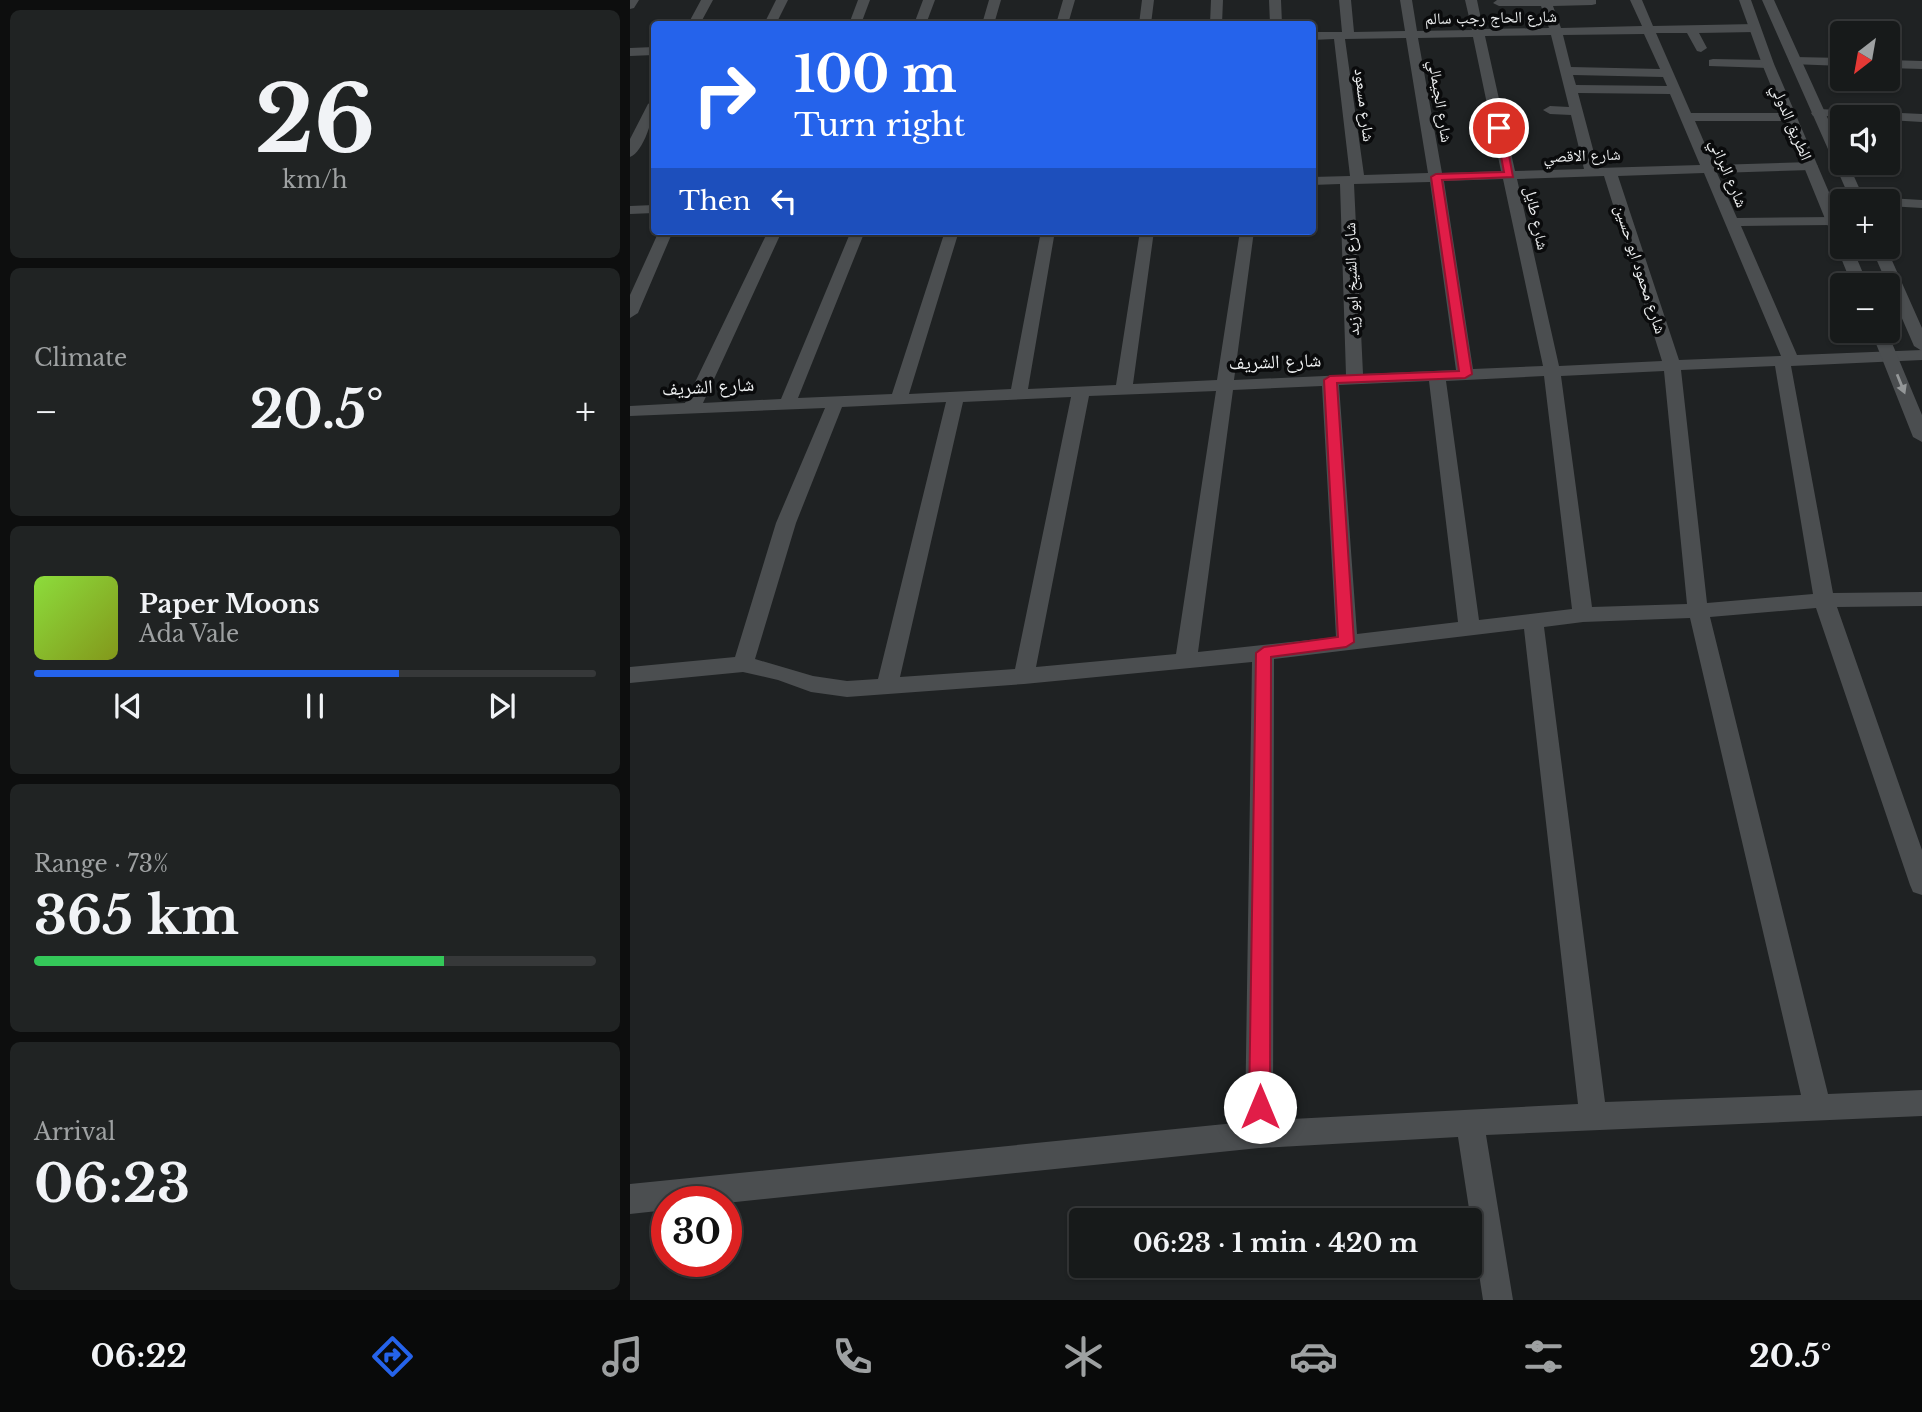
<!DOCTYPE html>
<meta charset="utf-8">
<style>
:root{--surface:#171a1a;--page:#202323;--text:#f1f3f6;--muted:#9ea1a2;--line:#363839;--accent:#2563eb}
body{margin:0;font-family:"Libre Baskerville","Noto Naskh Arabic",serif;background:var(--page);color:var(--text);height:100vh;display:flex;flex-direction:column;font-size:26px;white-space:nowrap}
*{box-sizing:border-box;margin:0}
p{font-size:23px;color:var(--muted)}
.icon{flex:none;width:38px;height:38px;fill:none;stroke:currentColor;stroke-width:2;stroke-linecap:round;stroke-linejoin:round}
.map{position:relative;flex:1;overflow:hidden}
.panel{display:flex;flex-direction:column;gap:10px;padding:10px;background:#0d0e0e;width:630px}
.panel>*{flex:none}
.banner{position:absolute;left:21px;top:21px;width:665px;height:214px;border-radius:7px;box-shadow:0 2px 5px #0004,0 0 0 2px var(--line);background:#2563eb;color:#fff;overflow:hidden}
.needle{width:46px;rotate:211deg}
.controls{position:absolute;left:1200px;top:21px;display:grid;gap:14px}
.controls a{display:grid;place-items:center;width:70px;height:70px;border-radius:7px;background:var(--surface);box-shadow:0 2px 5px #0004,0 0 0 2px var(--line);font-size:35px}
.speed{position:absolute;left:21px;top:1186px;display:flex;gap:14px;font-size:35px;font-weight:700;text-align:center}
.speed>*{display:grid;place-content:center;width:91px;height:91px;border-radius:50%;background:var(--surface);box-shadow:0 2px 5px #0004,0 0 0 2px var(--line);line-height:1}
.speed .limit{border:10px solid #d22;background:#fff;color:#111}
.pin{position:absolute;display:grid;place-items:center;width:60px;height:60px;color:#fff;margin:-30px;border:4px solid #fff;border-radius:50%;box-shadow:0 2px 7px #0007}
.me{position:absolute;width:77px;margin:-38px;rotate:0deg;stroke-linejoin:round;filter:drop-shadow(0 0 5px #0008)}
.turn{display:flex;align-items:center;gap:24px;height:147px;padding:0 28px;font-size:32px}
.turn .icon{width:91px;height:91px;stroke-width:2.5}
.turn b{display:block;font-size:49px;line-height:60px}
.then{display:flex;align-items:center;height:66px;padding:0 28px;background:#0003;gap:14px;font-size:26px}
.big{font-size:52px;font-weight:800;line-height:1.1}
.panel .card{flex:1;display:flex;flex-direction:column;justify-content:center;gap:10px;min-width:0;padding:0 24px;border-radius:10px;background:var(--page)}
.panel .dial{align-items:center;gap:0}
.dial b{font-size:91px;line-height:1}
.song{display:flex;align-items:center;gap:21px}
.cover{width:84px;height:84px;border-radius:10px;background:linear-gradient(135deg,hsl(90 70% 55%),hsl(70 70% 35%))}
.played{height:7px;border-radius:4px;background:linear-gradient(90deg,var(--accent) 65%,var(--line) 65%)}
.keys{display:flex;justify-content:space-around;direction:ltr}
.heat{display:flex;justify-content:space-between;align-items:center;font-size:38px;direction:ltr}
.charge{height:10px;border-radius:5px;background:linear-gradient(90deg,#34c759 73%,var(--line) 0)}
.trip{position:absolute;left:439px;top:1208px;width:413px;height:70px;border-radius:7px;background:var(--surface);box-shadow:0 2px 5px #0004,0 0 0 2px var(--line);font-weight:800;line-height:70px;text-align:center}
.dock{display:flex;height:112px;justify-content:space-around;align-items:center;background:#090a0a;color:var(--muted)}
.dock .icon{width:49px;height:49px}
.dock .active{color:var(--accent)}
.dock b{font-size:32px;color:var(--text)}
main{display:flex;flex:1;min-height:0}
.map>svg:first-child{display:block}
</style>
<main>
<section class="panel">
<div class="card dial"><b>26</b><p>km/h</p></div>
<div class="card"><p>Climate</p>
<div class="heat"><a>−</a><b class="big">20.5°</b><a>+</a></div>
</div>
<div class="card">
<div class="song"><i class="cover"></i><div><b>Paper Moons</b><p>Ada Vale</p></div></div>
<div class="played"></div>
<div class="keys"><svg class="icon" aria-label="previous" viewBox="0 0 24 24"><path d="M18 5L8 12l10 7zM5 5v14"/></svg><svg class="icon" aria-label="pause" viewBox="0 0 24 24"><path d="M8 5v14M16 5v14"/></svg><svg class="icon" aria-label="next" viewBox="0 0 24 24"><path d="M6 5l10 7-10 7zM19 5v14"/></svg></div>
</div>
<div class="card"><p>Range · 73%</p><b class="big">365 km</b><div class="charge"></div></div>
<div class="card"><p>Arrival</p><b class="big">06:23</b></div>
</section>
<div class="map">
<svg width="1292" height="1300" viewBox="0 0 1292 1300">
<rect width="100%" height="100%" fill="#1f2223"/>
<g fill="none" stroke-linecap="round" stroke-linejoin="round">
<!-- minor -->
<path fill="#4b4e50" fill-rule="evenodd" d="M0 0H9L4 8 0 9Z
M71 0H83L70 24H58Z
M146 0H158L146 24H134Z
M228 0H240L231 24H219Z
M293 0H305L296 24H284Z
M359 0H371L364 24H352Z
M433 0H445L438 24H426Z
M512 0H524L521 24H509Z
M581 0H593L592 24H580Z
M639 0H651L652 24H640Z
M709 0H721L724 32 775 31 770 0H782L787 31 842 30 835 0H847L853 29 919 28 911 6H869L863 3 867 0H966V4L962 5 923 6 931 28 1012 26 1000 0H1012L1023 26 1125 24 1131 28 1125 32 1069 33 1077 48 1071 52 1067 51 1057 33H1026L1061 113H1161L1168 117 1161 121H1065L1084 165 1181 162 1188 166 1181 170 1087 173 1107 218 1203 217 1210 221 1203 225 1111 226 1167 355 1292 350V360L1161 366 1203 593 1292 592V606L1207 607 1292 850V895L1283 892 1280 885 1186 608 1080 617 1198 1094 1292 1090V1116L856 1135 883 1300H853L828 1137 629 1148 96 1203 37 1202V1210L0 1214V1184L615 1122 622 662 394 684 217 697 181 692 148 680 113 672 0 683V667L105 657 146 523 195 408 0 416V406L55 403 138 231H152L73 403 151 399 221 231H235L168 398 262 394 315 231H329L279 394 381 389 411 231H425L398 389 486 385 510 231H524L503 384 587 380 610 231H624L604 380 716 375 710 184 682 185V177L720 176 704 39 682 40V32H712ZM1014 34 1030 69 941 67 933 35ZM921 35 939 107 920 106 913 110 920 114 941 115 954 169 885 171 855 36ZM843 37 871 171 812 173 788 38ZM776 38 798 173 734 175 715 39ZM943 75 1033 77 1037 86 946 85ZM948 93 1040 94 1070 165 968 168ZM1074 173 1151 356 1049 360 988 176ZM974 176 1032 361 929 366 887 179ZM873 179 913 366 843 369 814 181ZM800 182 826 370 733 374 724 184ZM1145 366 1183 594 1077 603 1051 370ZM1034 371 1057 604 962 607 931 376ZM914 376 942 609 849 620 816 381ZM799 381 828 622 727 634 709 385ZM692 386 706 637 568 652 603 390ZM586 391 546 654 406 667 459 396ZM441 397 385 669 270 677 333 402ZM316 402 248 679 217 681 183 676 125 659 166 523 212 407ZM1060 618 1171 1095 975 1102 914 627 953 622ZM894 629 948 1104 643 1120 644 659Z
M24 47V55L0 56V48Z
M1165 57 1213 58V66L1161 64 1159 61Z
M1083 59 1138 60 1144 64 1138 68 1079 66V60Z
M1258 60 1292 61V69L1258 68Z
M24 100C25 114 14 152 0 157V139L18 104Z
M1188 109 1292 114V122L1258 120V117L1183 116 1181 113Z
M1258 198 1292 200V208L1258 206V201H1251Z
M24 205V213L0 214V206Z
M29 231H43L8 313 0 318V295Z"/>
<!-- tertiary -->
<path fill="#4b4e50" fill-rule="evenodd" d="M1109 0H1121L1144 64 1213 225V247H1222L1238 285H1222L1132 64Z
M1132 0H1144L1213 152V163H1218L1235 201H1221Z
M1241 247H1256L1292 328V351L1284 346Z
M1241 331H1257L1292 415V442L1283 437Z"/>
</g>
<!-- one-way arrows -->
<defs><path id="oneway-solid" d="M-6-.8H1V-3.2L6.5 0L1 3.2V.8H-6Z" transform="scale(1.75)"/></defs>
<use fill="#949798" href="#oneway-solid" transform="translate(1271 384) rotate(68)"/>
<!-- route -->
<path fill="#e11d48" stroke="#92132f" stroke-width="2" d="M865 125 874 128 883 177 812 180 842 374 835 378 707 383 724 642 716 647 641 657 640 1107 637 1114 630 1117 622 1114 619 1107 626 653 634 647 708 637 694 380 700 376 829 371 801 177 806 174 874 172Z"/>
<g text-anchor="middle" stroke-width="7" stroke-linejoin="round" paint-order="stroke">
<!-- far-street labels -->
<g font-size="16" fill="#eef0f1" stroke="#0a0b0c">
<text transform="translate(861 17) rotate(-1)" y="6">شارع الحاج رجب سالم</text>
<text transform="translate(811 101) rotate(81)" y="6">شارع الجيمالي</text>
<text transform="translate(735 105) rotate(83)" y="6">شارع مسعود</text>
<text transform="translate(1162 122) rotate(67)" y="6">الطريق الدولي</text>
<text transform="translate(952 155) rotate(-2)" y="6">شارع الاقصي</text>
<text transform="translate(1099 173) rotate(67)" y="6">شارع البراني</text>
<text transform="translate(907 218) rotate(78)" y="6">شارع طايل</text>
<text transform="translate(1011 269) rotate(72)" y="6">شارع محمود ابو حسين</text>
<text transform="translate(721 279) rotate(-92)" y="6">شارع الشيخ ابو زيد</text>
</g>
<!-- street labels -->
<g font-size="19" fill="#eef0f1" stroke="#0a0b0c">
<text transform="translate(645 361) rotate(-2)" y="7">شارع الشريف</text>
<text transform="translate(78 386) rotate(-3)" y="7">شارع الشريف</text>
</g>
</g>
</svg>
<div class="controls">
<a><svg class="needle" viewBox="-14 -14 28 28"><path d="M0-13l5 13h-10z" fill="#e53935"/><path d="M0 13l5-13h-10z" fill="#9ea1a2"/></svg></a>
<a><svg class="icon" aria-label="sound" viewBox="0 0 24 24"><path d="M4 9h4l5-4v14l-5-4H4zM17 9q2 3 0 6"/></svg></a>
<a>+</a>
<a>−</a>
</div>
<div class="speed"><div class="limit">30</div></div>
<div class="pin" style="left:869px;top:128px;background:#d93025"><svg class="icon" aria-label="arrive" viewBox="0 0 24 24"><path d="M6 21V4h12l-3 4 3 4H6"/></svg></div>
<svg class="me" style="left:630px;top:1107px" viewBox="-20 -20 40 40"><circle r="19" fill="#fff"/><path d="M0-13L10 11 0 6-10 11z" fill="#e11d48"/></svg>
<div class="trip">06:23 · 1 min · 420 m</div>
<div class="banner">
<div class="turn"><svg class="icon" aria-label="right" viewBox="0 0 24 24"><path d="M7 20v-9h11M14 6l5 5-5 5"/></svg><div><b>100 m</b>Turn right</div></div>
<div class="then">Then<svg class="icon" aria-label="left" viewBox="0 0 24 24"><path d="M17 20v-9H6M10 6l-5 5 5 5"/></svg></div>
</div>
</div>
</main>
<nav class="dock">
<b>06:22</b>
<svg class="icon active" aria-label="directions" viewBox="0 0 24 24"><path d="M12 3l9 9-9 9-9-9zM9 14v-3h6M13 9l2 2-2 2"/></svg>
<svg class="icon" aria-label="music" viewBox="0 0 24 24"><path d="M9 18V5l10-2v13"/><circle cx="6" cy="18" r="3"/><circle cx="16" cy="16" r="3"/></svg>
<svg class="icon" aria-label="phone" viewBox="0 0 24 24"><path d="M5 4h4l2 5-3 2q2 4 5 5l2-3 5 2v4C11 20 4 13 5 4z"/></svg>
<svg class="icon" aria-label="climate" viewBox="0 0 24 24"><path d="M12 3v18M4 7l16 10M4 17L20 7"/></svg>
<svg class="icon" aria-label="car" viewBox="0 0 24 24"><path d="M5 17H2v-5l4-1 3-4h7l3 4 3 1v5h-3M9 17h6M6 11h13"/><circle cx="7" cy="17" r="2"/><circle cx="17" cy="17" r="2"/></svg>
<svg class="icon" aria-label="filters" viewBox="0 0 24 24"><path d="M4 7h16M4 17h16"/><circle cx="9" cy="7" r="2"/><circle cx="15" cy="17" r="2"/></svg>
<b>20.5°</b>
</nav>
